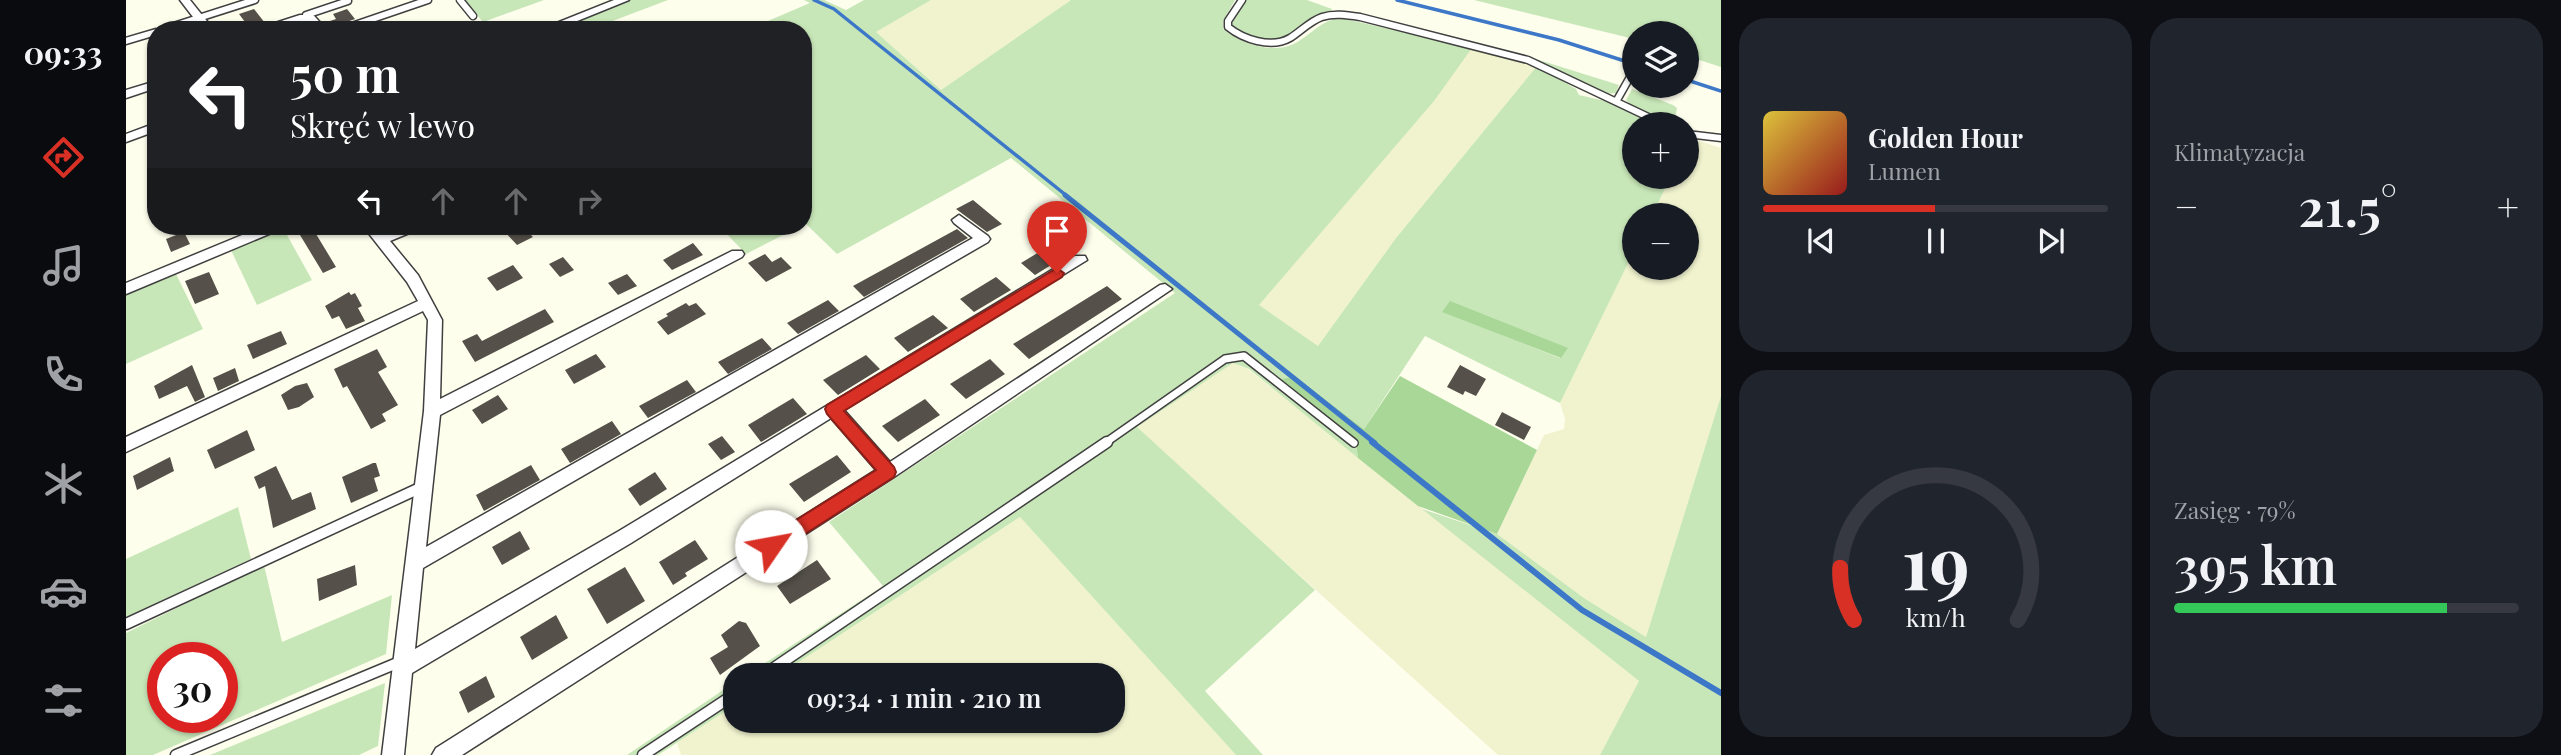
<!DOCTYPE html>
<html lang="pl">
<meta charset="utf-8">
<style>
:root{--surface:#171b24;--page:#20242c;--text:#f1f3f6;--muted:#9ea1a6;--line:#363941;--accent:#d93025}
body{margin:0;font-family:"Playfair Display",serif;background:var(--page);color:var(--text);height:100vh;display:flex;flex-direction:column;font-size:26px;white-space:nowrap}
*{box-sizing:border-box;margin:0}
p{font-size:23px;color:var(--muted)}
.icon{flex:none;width:38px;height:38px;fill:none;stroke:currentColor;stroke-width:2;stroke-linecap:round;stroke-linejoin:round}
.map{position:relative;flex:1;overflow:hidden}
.details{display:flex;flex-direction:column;gap:18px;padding:18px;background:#0d0f14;width:840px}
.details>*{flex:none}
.hud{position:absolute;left:21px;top:21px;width:665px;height:214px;border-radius:28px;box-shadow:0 2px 5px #0004;background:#202124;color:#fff;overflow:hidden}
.buttons{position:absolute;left:1496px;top:21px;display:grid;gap:14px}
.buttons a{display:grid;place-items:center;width:77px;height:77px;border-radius:50%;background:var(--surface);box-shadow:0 2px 5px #0004;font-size:35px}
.speed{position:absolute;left:21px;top:642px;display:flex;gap:14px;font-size:35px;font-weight:700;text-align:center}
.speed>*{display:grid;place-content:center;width:91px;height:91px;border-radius:50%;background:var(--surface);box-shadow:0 2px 5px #0004;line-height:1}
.speed .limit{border:10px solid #d22;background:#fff;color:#111}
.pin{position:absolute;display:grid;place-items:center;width:60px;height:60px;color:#fff;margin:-72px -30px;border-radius:50% 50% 50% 0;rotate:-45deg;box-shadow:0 0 7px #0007}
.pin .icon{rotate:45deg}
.me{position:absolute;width:77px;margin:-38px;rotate:57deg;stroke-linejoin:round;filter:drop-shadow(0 0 5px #0008)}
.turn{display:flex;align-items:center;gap:24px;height:147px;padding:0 28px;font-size:32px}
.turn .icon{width:91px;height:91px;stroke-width:2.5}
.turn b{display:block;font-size:49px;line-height:60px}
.lanes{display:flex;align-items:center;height:66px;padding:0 28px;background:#0003;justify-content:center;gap:35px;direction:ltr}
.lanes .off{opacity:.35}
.big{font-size:52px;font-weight:600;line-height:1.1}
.details .widget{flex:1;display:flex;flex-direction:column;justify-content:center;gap:10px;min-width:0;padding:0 24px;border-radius:28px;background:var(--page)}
.details .dial{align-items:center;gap:0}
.dial svg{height:182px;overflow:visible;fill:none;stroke:var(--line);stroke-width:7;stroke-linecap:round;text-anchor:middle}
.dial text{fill:var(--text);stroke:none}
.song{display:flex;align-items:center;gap:21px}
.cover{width:84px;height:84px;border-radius:10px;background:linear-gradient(135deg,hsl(50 70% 55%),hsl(0 70% 35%))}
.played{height:7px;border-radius:4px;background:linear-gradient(90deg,var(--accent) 50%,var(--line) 50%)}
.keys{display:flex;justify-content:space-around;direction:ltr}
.heat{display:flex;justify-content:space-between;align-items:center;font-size:38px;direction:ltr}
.charge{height:10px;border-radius:5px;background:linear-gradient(90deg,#34c759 79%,var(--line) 0)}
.details .tiles{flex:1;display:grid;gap:18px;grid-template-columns:repeat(2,1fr)}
.trip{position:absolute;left:597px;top:663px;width:402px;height:70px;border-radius:28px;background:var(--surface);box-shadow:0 2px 5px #0004;font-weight:600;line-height:70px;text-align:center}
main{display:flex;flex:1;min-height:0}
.dock{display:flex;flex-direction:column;width:126px;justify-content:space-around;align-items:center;background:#090b0e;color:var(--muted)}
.dock .icon{width:49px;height:49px}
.dock .current{color:var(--accent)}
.dock b{font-size:32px;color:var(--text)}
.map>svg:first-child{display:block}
</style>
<main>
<nav class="dock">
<b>09:33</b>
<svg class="icon current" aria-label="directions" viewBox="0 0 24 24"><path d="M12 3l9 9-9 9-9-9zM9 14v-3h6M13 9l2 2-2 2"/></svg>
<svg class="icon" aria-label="music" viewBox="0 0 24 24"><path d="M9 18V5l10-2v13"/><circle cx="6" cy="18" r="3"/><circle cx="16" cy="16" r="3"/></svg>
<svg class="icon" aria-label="phone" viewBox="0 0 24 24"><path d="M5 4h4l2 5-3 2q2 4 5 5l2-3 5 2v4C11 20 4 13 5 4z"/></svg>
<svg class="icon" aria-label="climate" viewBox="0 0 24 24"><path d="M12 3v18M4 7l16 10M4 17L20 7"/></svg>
<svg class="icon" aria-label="car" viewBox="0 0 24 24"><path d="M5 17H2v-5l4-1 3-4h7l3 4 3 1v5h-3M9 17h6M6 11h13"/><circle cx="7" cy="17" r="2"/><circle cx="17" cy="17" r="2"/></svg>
<svg class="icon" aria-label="filters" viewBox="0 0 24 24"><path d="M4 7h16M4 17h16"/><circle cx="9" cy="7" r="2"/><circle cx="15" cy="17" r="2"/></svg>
</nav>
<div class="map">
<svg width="1595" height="755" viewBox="0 0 1595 755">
<rect width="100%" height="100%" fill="#fefeed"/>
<!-- farmland -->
<path fill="#f0f3ce" d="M805 0H945L815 90 750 32Z
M1346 48 1390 58 1411 66 1270 238 1192 346 1132 305Z
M1564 138 1595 148V396L1520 637 1458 598 1371 534 1418 435 1438 429 1439 419 1434 403 1508 251V268H1561V215H1526L1545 177H1561V143Z
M1107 363 1122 369 1513 681 1474 755H1372L1010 427Z
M894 517 1110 755H555L551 743 609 705V721H987V676L653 675Z"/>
<!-- green -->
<path fill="#c8e7b8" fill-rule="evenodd" d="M338 0H418L357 22Z
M501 0H542L463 30H422Z
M678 0H698L720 10 738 0H805L750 32 815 90 945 0H1109L1097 21V29C1117 45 1150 56 1173 41 1189 31 1196 20 1215 18L1346 48 1308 101 1133 305 1192 346 1270 238 1411 66 1450 89 1453 95 1484 102 1527 124H1508V177H1545L1526 215H1508V251L1434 403 1299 336 1238 429 1169 376 1154 380 1229 438 1232 458 1123 369 1107 363 1011 427 1189 590 1079 691 1137 755H1110L894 517 653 675 619 676 757 586 703 522 1049 293 885 158 711 254 680 224 677 225V30H621L684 3ZM1316 311 1441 348V349L1434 358Z
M1119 0H1181L1206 9 1205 12C1186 15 1178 28 1163 37 1148 46 1116 39 1106 26L1107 20Z
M1348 0H1595V67L1561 56V33H1508V39Z
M1394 54 1493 85 1490 93 1479 94 1394 56Z
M1506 89 1547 105 1551 108 1549 118 1556 124H1543L1504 104 1500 100Z
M156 226 186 280 131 305 104 248Z
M593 226H675L620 254Z
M49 272 77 329 0 364V292Z
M1595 396V755H1474L1513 681 1296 509 1371 534 1458 598 1520 637Z
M112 507 125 559 0 617V559Z
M138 565 156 642 266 595 260 654 27 755H0V633ZM37 658H96V718H37Z
M609 682V705L532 755H501Z
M259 683 252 746 233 755H84Z"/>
<!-- forest -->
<path fill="#a9d798" d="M1324 301 1442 348 1435 358 1316 312Z
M1169 376 1238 429 1274 376 1411 450 1371 534 1292 506 1232 458 1229 438 1153 380Z"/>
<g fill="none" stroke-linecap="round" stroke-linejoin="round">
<!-- stream-far2 -->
<path stroke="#3d78c8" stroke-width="3.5" d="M688 0 708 9 941 196
M1271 0 1433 40 1508 64
M1561 80 1595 91"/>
<!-- stream-far1 -->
<path stroke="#3d78c8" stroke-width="5" d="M939 195 1249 443"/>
<!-- stream -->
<path stroke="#3d78c8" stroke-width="6" d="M1246 442 1456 610 1595 693"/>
</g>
<!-- building -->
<path fill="#555049" d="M128 9 139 23 125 30 113 14Z
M221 9 229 19 212 25 208 30H203L198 23 210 19 207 14Z
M847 200 876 224 861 232 830 209Z
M392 226H396L407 237 391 245 379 232Z
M187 229 210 267 197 273 174 235Z
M831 229 842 238 738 297 727 286Z
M58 232 64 244 45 252 40 239Z
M567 243 577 255 546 270 537 260Z
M928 243 943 254 909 275 895 263Z
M639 254 646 262 655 257 666 268 640 282 622 263Z
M437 257 448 270 434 277 423 264Z
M387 265 397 278 371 291 361 278Z
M83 272 93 294 69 304 59 281Z
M501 274 511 286 492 295 482 283Z
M870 277 885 290 848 312 834 299Z
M981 286 996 299 903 359 887 344Z
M223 292 225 295 229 293 236 306 232 308 239 321 220 329 213 316 206 319 199 306Z
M702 300 713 311 672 334 661 323Z
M560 303 563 306 570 303 580 314 542 335 531 322 542 316 540 314Z
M419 309 428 322 349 362 336 341 351 334 356 341Z
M807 315 822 328 782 352 768 338Z
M155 331 161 344 127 359 121 345Z
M636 338 646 349 602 374 592 362Z
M251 349 261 367 252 372 272 405 256 414 260 421 245 429 221 386 217 388 208 369Z
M470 354 480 367 448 384 439 370Z
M740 355 754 369 712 395 697 380Z
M864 359 879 374 840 399 824 384Z
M66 365 79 397 69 402 61 386 33 399 28 386Z
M1334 365 1360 379 1350 396 1339 391 1337 395 1321 387Z
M109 368 113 381 92 391 87 378Z
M561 380 570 392 522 418 513 406Z
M181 383 188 397 173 407 162 410 155 395 169 386Z
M372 395 382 409 356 424 346 410Z
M667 398 681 414 635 442 622 425Z
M799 399 814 415 772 442 756 426Z
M1376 412 1405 427 1398 440 1369 425Z
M486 421 495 434 444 463 435 449Z
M121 430 129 450 89 469 81 450Z
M596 436 609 452 595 460 582 444Z
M711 455 725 472 678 502 663 484Z
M44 457 48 471 11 490 7 476Z
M247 463H250L254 476 248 478 252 491 225 503 216 477Z
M405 465 414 480 358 511 350 495Z
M150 466 166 500 185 492 190 509 147 528 139 486 133 489 128 477Z
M529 472 541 489 514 506 502 489Z
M394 531 404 549 376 565 366 547Z
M569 540 582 559 559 573 561 576 547 585 533 562Z
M691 560 705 579 664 604 651 586Z
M229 565 231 585 193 601 191 579Z
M499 567 519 601 481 624 461 589Z
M430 615 442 638 406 660 394 637Z
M613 621 620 623 634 646 594 675 584 658 602 647 595 635Z
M360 676 369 697 342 713 333 692Z"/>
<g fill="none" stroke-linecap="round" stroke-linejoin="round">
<defs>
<path id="service-far2" d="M334 0 347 16
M1116 0 1102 21V27C1117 39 1145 49 1164 38 1174 32 1184 21 1196 17 1208 13 1221 15 1234 17L1402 60 1537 124
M180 15 222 1
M35 30 129 0
M137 30 174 18H186L197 30
M214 30 302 0
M0 41 30 32
M1491 100 1508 70
M1561 134 1595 138"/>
<path id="service-far1" d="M979 443 1099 359 1118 356 1228 443"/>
<path id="service" d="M0 624 296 487
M636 676 981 442
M50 755 276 661
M517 755 609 694"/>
<path id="minor" d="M54 0H64L88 30H77Z
M488 0H503L429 30H413Z
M30 81V88L0 98V90Z
M30 123V131L0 142V134Z
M833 215 862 236 864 239 862 242 297 568 289 649 493 531 949 256H959L961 260 718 410 764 462 1034 285 1039 284 1046 289 768 477 336 755H306L310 748 750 470 705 418 505 543 286 673 278 755H256L298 411 302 320 297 311 0 452V437L292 301 281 282 237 226H251L257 233 276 226H295L293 229 264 241 292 275 316 320 314 399 606 251H616L618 254 616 257 314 415 300 547 847 238 828 223 826 220Z
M138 226H157L155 229 0 294V283Z"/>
</defs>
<!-- service-far2 casing -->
<use href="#service-far2" stroke="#404040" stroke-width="9"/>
<!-- service-far1 casing -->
<use href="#service-far1" stroke="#404040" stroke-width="10"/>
<!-- service casing -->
<use href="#service" stroke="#404040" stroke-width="13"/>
<!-- minor casing -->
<use href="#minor" stroke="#404040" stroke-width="3"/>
<!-- service-far2 -->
<use href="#service-far2" stroke="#fff" stroke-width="6"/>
<!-- service-far1 -->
<use href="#service-far1" stroke="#fff" stroke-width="7"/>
<!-- service -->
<use href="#service" stroke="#fff" stroke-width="10"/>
<!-- minor -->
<use href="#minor" fill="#fff" fill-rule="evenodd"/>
</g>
<!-- route -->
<path fill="#d93025" stroke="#8d1f18" stroke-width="2" d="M931 268 938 273 936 277 718 411 768 467 770 472 768 477 651 552 645 555 638 552 636 546 638 540 750 470 701 414 699 409 701 405Z"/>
</svg>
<div class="buttons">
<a><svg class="icon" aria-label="layers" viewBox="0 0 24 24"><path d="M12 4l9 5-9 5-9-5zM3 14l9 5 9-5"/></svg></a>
<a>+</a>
<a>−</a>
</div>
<div class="speed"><div class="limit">30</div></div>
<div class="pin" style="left:931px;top:273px;background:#d93025"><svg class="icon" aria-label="arrive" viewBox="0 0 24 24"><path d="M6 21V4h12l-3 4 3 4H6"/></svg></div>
<svg class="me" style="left:645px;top:546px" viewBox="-20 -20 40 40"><circle r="19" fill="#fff"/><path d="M0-13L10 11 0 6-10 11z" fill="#d93025"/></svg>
<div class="trip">09:34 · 1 min · 210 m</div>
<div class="hud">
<div class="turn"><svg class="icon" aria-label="left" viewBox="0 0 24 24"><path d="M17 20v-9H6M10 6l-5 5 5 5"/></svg><div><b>50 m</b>Skręć w lewo</div></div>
<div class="lanes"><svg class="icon" aria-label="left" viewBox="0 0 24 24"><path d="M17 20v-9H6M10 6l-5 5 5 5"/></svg><svg class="icon off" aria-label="ahead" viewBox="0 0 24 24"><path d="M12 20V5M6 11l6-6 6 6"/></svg><svg class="icon off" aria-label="ahead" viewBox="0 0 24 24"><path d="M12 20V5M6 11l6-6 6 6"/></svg><svg class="icon off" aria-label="right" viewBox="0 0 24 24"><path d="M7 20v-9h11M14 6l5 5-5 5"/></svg></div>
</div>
</div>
<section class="details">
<div class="tiles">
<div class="widget">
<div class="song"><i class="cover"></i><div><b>Golden Hour</b><p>Lumen</p></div></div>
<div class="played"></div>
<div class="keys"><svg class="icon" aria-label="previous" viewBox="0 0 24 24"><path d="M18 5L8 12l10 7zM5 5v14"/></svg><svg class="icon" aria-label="pause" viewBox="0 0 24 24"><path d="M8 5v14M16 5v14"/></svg><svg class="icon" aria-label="next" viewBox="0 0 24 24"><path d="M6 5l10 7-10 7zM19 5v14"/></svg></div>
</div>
<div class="widget"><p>Klimatyzacja</p>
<div class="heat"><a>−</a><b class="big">21.5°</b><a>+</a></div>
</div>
<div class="widget dial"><svg viewBox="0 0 100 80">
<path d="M14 69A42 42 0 1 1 86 69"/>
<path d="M14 69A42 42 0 0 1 8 46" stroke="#d93025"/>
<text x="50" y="56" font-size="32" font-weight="700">19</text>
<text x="50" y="72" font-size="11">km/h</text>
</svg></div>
<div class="widget"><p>Zasięg · 79%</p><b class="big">395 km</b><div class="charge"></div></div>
</div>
</section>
</main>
